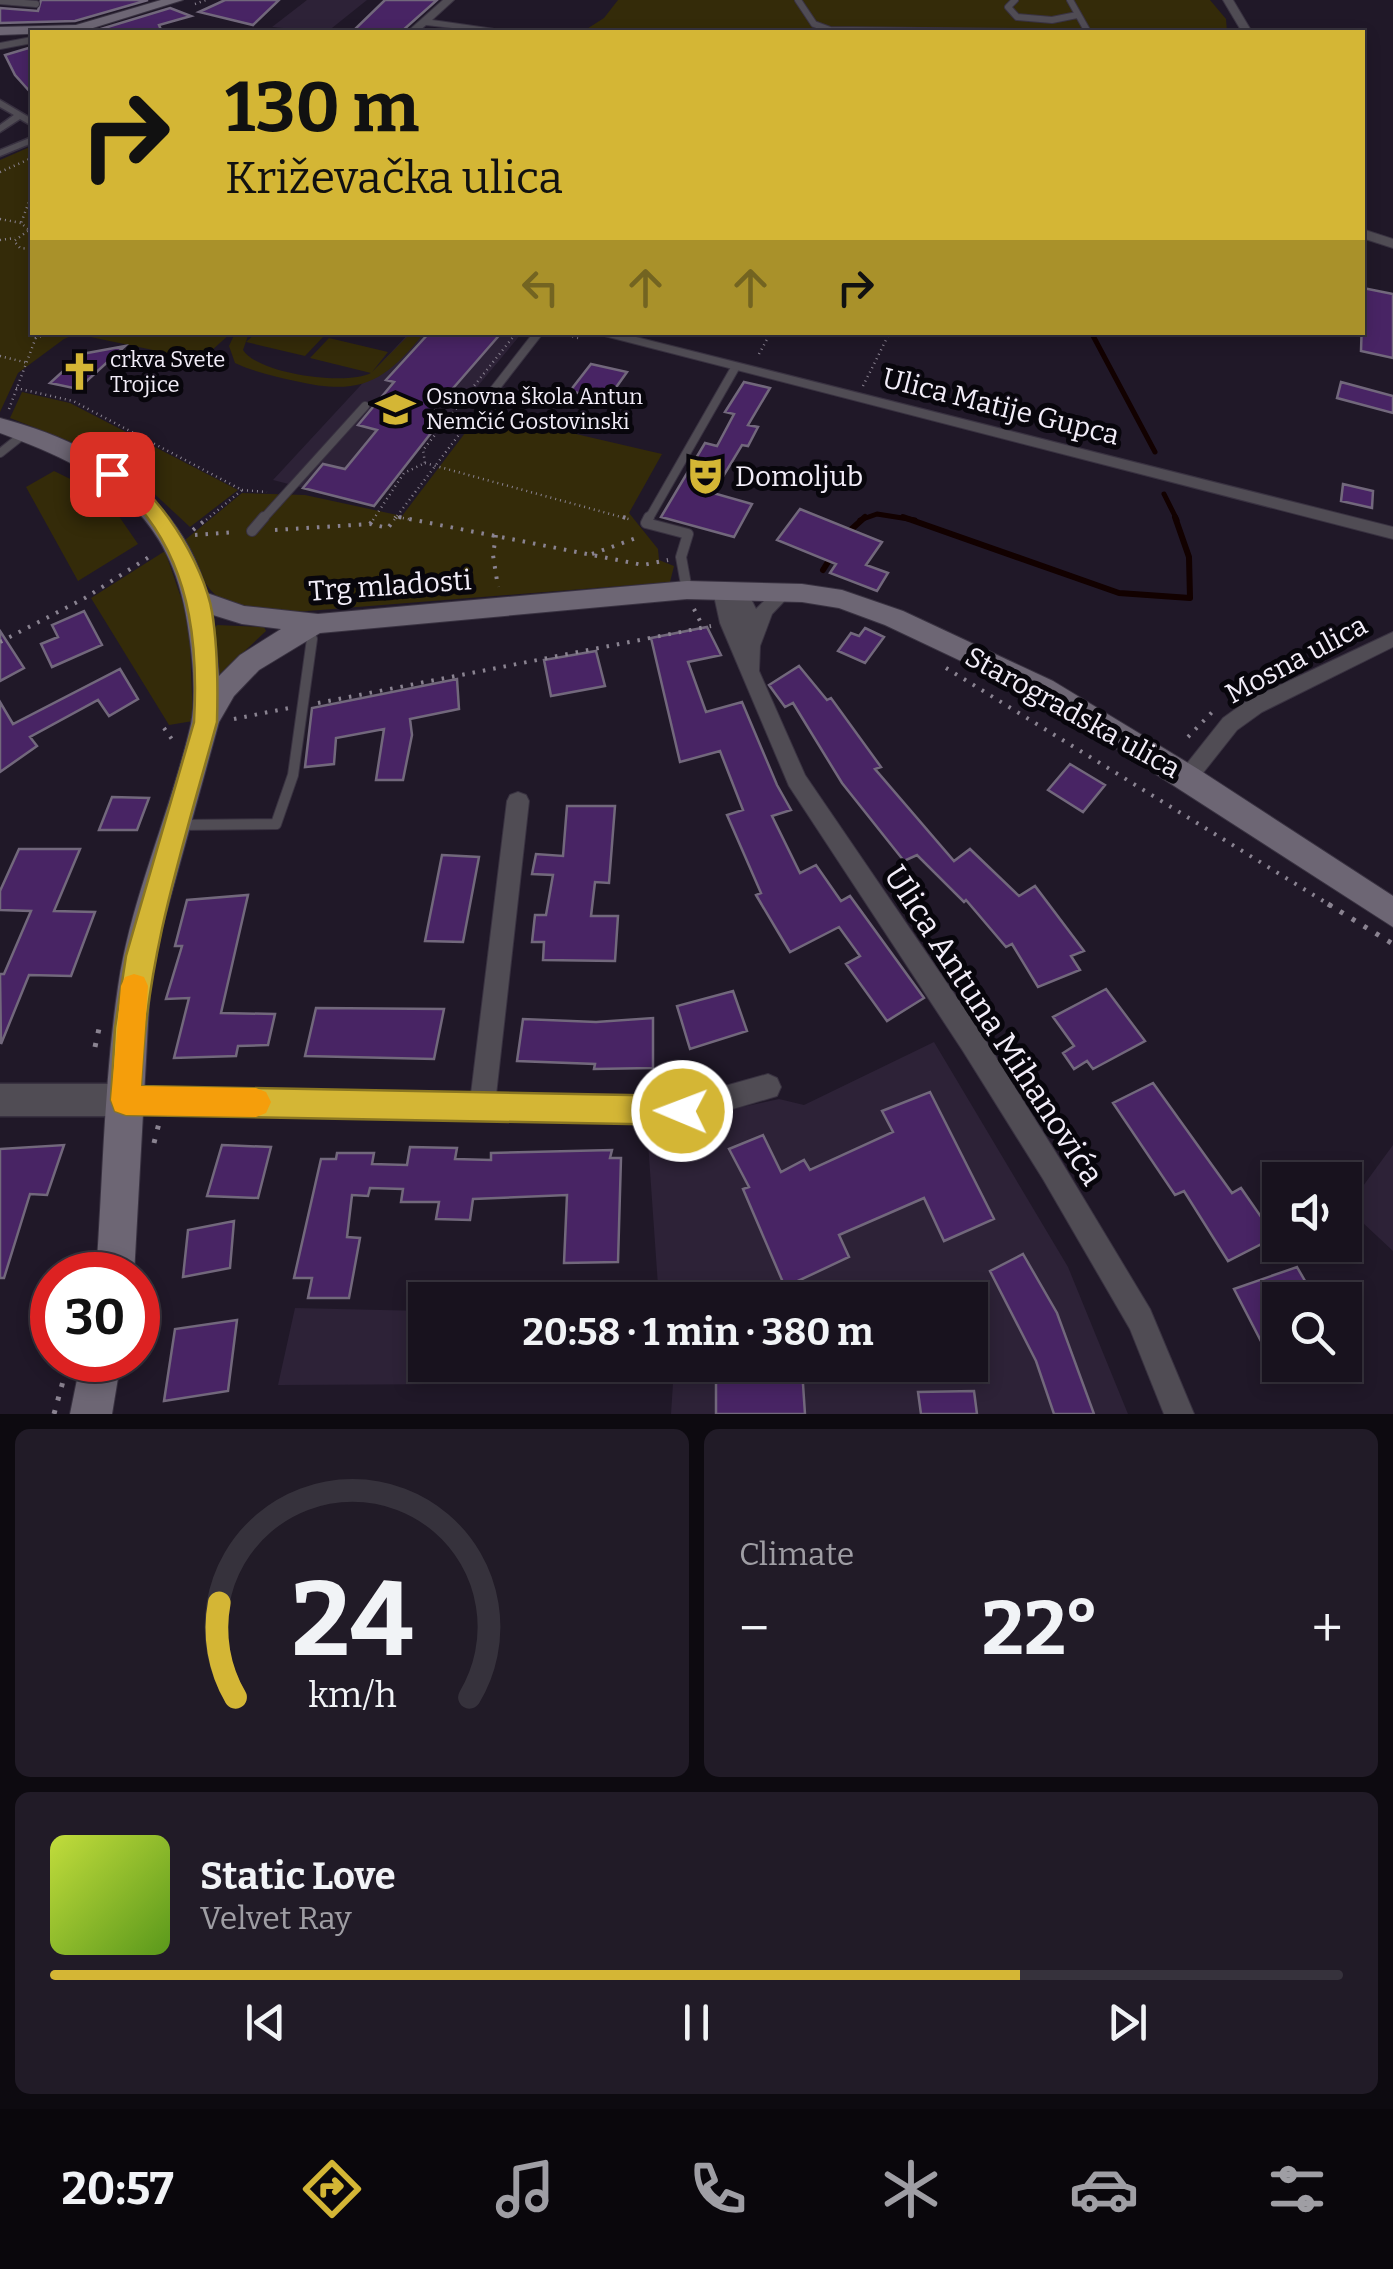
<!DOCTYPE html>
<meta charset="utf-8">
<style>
:root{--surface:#18121e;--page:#211b27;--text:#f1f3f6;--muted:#9f9ea4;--line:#36323c;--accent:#d4b635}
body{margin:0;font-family:Bitter,serif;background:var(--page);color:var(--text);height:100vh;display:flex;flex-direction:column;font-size:38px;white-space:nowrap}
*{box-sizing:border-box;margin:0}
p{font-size:32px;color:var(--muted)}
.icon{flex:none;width:55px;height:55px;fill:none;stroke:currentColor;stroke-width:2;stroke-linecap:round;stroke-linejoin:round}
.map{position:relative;height:1414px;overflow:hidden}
.side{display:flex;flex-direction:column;gap:15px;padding:15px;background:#0d0a10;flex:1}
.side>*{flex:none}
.guide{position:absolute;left:30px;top:30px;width:1335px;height:305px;border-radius:0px;box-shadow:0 5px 15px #0003,0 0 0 2px var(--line);background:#d4b635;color:#111;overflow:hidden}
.buttons{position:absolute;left:1262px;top:1162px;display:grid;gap:20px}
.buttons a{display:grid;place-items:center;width:100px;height:100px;border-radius:0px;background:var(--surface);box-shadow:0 5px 15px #0003,0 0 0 2px var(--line);font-size:50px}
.speed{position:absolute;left:30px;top:1252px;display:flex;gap:20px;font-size:50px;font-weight:700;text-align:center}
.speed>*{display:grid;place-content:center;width:130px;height:130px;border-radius:50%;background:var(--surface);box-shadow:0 5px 15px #0003,0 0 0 2px var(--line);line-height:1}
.speed .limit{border:15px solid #d22;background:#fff;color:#111}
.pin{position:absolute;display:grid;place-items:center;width:85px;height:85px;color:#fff;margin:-42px;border-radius:20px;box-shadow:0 5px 15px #0006}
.me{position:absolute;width:110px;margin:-55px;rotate:271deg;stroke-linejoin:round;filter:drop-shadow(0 0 8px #0008)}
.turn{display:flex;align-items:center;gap:35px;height:210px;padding:0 30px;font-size:45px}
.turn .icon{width:130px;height:130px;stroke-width:2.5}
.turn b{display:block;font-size:70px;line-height:85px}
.lanes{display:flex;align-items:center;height:95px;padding:0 30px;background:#0003;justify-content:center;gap:50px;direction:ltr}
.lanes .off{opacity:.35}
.big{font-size:75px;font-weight:700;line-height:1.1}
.side .widget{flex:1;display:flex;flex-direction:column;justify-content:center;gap:15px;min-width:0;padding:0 35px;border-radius:15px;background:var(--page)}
.side .dial{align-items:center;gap:0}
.dial svg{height:260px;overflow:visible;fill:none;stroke:var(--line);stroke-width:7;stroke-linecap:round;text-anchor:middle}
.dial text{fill:var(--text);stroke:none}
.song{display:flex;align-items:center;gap:30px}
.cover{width:120px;height:120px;border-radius:15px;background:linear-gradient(135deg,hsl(70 70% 55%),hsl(90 70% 35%))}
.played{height:10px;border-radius:5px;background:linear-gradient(90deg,var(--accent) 75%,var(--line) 75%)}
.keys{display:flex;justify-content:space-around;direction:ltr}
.heat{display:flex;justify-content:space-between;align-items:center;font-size:55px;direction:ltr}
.side .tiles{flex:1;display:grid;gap:15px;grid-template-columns:1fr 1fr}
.widget:last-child{grid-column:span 2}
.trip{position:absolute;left:408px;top:1282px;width:580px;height:100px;border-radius:0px;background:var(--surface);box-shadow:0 5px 15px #0003,0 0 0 2px var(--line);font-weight:700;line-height:100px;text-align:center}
.dock{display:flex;height:160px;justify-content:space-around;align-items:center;background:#0a070c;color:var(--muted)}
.dock .icon{width:70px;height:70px}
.dock .selected{color:var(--accent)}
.dock b{font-size:45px;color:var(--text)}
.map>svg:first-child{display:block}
</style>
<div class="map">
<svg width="1393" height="1414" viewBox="0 0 1393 1414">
<rect width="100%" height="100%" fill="#201828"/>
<!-- built -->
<path fill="#2d2237" d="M307 0H367L327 32 272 27Z
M409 333H522L467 399 442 419 374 506 273 480Z
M934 1042 1068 1267 1128 1414H671L673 1383 278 1385 295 1308 425 1311V1365H970V1300H659L647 1128 779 1099 804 1105Z
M1393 1145V1251L1347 1208Z"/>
<!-- green -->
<path fill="#342b09" d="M618 0H1210L1226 19 1227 32H582L604 18Z
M32 146V332L231 333 201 360 76 334 64 339 18 373 0 412V160Z
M235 333H249L243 350C258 374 346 386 371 373L310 358 329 338 388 352 372 372 411 333H424C384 383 360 396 295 381 275 376 254 372 235 363L229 346Z
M256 333 324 336 305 356 246 342Z
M22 392 70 403 238 490 190 527 118 460 10 418Z
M481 412 662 454 629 513 658 549 659 560 674 566 670 582 295 612C224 607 212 610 185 540L242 493 305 495 402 516Z
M54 471 105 496 138 544 78 581 26 487Z
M165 551 189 621 193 721 169 725 91 598Z
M217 625 264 627 266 631 218 676 213 630Z"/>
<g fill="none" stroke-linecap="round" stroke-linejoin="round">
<!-- stream-far1 -->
<path stroke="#120100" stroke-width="5" d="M1091 332 1155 452
M1164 494 1177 520
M860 520 877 514 915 520"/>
<!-- stream -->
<path stroke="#120100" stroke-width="6" d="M903 517 1119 593 1190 598 1189 557 1175 517
M845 535 865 517
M823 570 833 554"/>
</g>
<!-- building -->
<path fill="#482464" stroke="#72687c" stroke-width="2.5" d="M41 0H148L75 21 0 23V8L38 11Z
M225 0H279L253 25 199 12Z
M385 0H437L401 32 354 30Z
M170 8 191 16 159 25 162 32H91Z
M32 47V94L15 75 5 55Z
M1363 288 1393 294V358L1361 351Z
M430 332H502L429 416 442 419 374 506 303 488 323 464 345 469 377 430 358 425 394 382 386 380Z
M125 346 78 389 50 383 82 354Z
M591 364 627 372 607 400 570 391Z
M744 382 770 388 748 425 758 427 748 446 742 445 713 493 752 504 734 537 661 517 705 443 717 446 734 414 725 412Z
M1341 382 1393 396V413L1337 398Z
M1343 484 1373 491 1372 508 1341 501Z
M800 509 882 542 866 565 888 573 877 591 830 573 836 564 777 540Z
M84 611 102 645 52 667 41 644 58 637 52 625Z
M707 627 721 655 688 662 706 712 742 702 777 785 791 810 772 816 800 873 816 865 841 901 850 896 924 998 887 1021 846 964 860 956 839 927 790 952 778 932 756 895 761 893 727 815 743 810 720 751 680 762 651 638Z
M865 628 884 637 865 663 838 651 851 633 859 636Z
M0 631 24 668 0 681Z
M596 651 605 686 551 696 544 660Z
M799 666 827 700 831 698 881 767 875 769 954 861 970 849 1019 896 1035 886 1084 951 1071 956 1080 970 1038 987 1012 944 1006 947 966 900 964 902 917 855 904 861 842 783 793 703 785 707 769 685Z
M120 669 138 699 109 716 98 700 30 737 37 746 0 772V702L13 724Z
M457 679 459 709 410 719 412 735 403 780H376L384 729 336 738 334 764 305 767 312 708Z
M1070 764 1105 785 1083 812 1048 790Z
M112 797 149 798 137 830H99Z
M567 806H615L609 883 595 882 591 916H618L615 961 543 960 544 942H532L535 915H546L553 875 532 874 536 854 563 856Z
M19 849H80L54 911 95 912 71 976 29 975 1 1044 0 974H4L31 911 0 910V891Z
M442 855 479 857 463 942 425 941Z
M248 895 221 1013 275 1014 268 1045 238 1046 236 1056 174 1058 189 998 166 999 182 946H175L187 900Z
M1106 989 1145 1041 1093 1069 1087 1061 1074 1069 1063 1053 1074 1046 1053 1017Z
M733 991 747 1031 690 1049 677 1006Z
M316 1008 444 1009 434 1059 305 1056Z
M653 1018V1068L594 1069 595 1064 517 1061 523 1019 596 1022Z
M1153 1083 1232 1193 1241 1188 1275 1237 1228 1261 1184 1191 1175 1195 1113 1103Z
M930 1092 994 1219 944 1241 924 1198 839 1235 849 1257 785 1287 743 1189 749 1187 729 1149 763 1135 781 1172 804 1160 810 1170 893 1132 882 1111Z
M64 1145 47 1195 30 1194 4 1278H0V1149Z
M222 1145 271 1147 258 1198 207 1196Z
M410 1147 457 1148 455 1159 491 1160V1153L612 1150 610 1158H621L618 1262 564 1263 567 1195 473 1199 470 1220 436 1219 439 1202H401L403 1189 370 1188 368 1196 352 1195 347 1237 360 1238 349 1298H308L312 1278H294L321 1159H336L337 1153H374L372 1164 407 1165Z
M234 1221 230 1268 183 1277 188 1230Z
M1023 1254 1057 1313 1094 1414H1054L1036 1361 990 1271Z
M1297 1267 1316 1300H1280V1378L1234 1289Z
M237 1320 228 1391 164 1401 175 1329Z
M802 1369 805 1414H716V1370Z
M974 1391 977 1414H921L918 1392Z"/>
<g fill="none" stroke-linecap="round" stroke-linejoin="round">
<defs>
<path id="service-far2" d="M798 0 814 24 830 30 1025 32
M1015 0 1008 7 1017 17 1052 20 1077 15
M1070 0 1088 32
M0 1 36 4
M0 46 32 40"/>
<path id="service-far1" d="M483 404 539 332
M0 453 24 434
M262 520 365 406
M648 520 735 368"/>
<path id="service" d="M649 517 646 523 688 534 681 557 687 590
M252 531 264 517
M178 825 276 824 293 775 312 639 308 629"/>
<path id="pedestrian" d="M0 100 32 119V126L20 119 0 132V125L14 115 0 107Z
M32 137V143L0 156V150Z"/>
<path id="minor" d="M443 0H454L432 20 515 32H487L426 25 418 32H407Z
M1223 0H1233L1252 32H1242Z
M1362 229 1393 239V248L1362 238Z
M589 332H616L1393 527V539Z
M722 584 731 590 739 585 745 587 756 609 778 587H790L793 592 772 614 760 646 759 671 805 775 981 1033 1061 1161 1150 1309 1194 1414H1164L1130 1329 1043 1179 963 1051 789 786 720 623 713 591Z
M1393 632V647L1262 712 1237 730 1195 783 1188 786 1181 783 1178 777 1181 771 1223 718 1248 700Z
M518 792 526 795 529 801 496 1095 682 1098 768 1074 777 1078 781 1087 777 1096 682 1124 126 1113 117 1109 113 1100 117 1091 126 1087 471 1094 507 801 510 795Z"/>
<path id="tertiary" d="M0 1084H126L137 1089 142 1100 137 1111 126 1116H0Z"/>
<path id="secondary" d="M161 0H183L80 32 0 35V27L76 25Z
M0 418C93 442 181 495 207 593L244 606 318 614 687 581 802 584 842 590 903 611 1053 681 1198 769 1393 896V927L1033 695 885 625 839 608 802 602 687 599 320 633 259 670 234 696 219 722 162 928 150 988 134 1275H96C103 1181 104 1080 118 987 131 897 171 812 191 724 196 698 193 661 189 634 174 513 106 472 0 433ZM213 615 242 624 281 629 240 655 219 676Z
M81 1360H121L112 1414H70Z"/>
</defs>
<!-- service-far2 casing -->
<use href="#service-far2" stroke="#393241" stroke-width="8"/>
<!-- service-far1 casing -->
<use href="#service-far1" stroke="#393241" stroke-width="10"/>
<!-- service casing -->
<use href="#service" stroke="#393241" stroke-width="12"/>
<!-- pedestrian casing -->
<use href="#pedestrian" stroke="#393241" stroke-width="3"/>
<!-- minor casing -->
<use href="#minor" stroke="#393241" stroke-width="2"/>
<!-- tertiary casing -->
<use href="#tertiary" stroke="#393241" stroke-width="3"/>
<!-- secondary casing -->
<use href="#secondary" stroke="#393241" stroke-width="2"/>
<!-- path-far2 -->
<path stroke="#8a8391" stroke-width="2.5" stroke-dasharray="1 4" stroke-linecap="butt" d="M195 4 206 0
M0 172 32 158
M0 219 21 223
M32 228 14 241 20 248 32 249
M28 229 21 223 32 194
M0 240 15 238
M558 332 578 338
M35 338 56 332
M759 354 771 332
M0 356 28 363
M863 386 890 332
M16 388 73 401 242 490 206 520
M9 409 38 332
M425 463 632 520
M242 490 267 492
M398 517 412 520
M373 520 404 473 425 463 423 450 517 332
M394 520 474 415"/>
<!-- path-far1 -->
<path stroke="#8a8391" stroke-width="4" stroke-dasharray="2.5 8" stroke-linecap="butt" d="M399 517 643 565 668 560
M623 517 633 520
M370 524 375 517
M193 530 209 517
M275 530 370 524 388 528 396 517
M195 535 235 532
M496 535 493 555 498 587
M592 554 639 537
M694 609 703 627
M0 642 85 598 152 555
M946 668 1333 907
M318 703 711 626
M234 719 289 708
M164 728 176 745
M1188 737 1216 708"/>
<!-- path -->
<path stroke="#8a8391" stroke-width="5" stroke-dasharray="4 10" stroke-linecap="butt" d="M1328 904 1393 944
M95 1047 100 1024
M154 1143 159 1123
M81 1275 85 1251
M138 1322 143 1282
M54 1414 65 1374"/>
<!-- service-far2 -->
<use href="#service-far2" stroke="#504c54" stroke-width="6"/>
<!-- service-far1 -->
<use href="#service-far1" stroke="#504c54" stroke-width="8"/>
<!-- service -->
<use href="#service" stroke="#504c54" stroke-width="10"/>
<!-- pedestrian -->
<use href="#pedestrian" fill="#504c54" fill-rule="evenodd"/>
<!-- minor -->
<use href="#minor" fill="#504c54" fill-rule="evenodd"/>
<!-- tertiary -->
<use href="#tertiary" fill="#504c54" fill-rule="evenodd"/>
<!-- secondary -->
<use href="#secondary" fill="#6d6674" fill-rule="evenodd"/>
</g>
<!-- route -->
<path fill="#d4b635" stroke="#8a7622" stroke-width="2.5" d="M112 468C157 483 205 568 212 612 218 648 218 686 217 722 183 846 146 957 141 1086L682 1096 693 1100 697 1111 693 1121 682 1125 126 1115 115 1111 111 1100 115 1028 126 956 194 722C198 650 192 577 147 517 135 500 115 490 102 474Z"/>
<!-- slow -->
<path fill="#f59e0b" d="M134 974 144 977 148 986 141 1086 256 1088 266 1092 271 1102 266 1113 256 1117 126 1115 115 1111 111 1100 121 986 125 977Z"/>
<!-- icons -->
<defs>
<symbol id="church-bare" viewBox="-9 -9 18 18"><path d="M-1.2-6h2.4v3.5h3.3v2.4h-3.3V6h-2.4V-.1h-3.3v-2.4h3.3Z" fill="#d4b635" stroke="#08060c" stroke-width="2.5" paint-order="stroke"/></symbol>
<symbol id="school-bare" viewBox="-9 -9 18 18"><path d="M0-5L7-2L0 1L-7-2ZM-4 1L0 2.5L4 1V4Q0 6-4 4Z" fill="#d4b635" stroke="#08060c" stroke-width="2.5" paint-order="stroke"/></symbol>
<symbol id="theatre-bare" viewBox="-9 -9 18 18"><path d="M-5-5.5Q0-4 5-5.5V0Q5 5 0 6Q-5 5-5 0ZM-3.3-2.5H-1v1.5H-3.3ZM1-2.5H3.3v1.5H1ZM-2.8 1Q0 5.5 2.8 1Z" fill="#d4b635" stroke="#08060c" stroke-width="2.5" paint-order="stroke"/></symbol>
</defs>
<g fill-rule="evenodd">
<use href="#church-bare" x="52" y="344" width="55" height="55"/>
<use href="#school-bare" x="368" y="382" width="55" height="55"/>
<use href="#theatre-bare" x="678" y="448" width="55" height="55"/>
</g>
<g text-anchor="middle" stroke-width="10" stroke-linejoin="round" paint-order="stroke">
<!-- far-poi labels -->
<g font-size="22" fill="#f2edf8" stroke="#08060c" text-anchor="start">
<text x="110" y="367">crkva Svete<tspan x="110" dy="25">Trojice</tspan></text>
<text x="426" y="404">Osnovna škola Antun<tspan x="426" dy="25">Nemčić Gostovinski</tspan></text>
</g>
<!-- street labels -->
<g font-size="28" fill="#f2edf8" stroke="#08060c">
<text transform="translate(1001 406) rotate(14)" y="10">Ulica Matije Gupca</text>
<text transform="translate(390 585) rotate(-4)" y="10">Trg mladosti</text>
<text transform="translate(1296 659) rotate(-28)" y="10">Mosna ulica</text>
<text transform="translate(1073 712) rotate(29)" y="10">Starogradska ulica</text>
</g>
<!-- poi labels -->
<g font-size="28" fill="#f2edf8" stroke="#08060c" text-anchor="start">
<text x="735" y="486">Domoljub</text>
</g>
<!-- near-street labels -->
<g font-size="32" fill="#f2edf8" stroke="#08060c">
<text transform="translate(994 1025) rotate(57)" y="11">Ulica Antuna Mihanovića</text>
</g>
</g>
</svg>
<div class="buttons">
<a><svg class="icon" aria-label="sound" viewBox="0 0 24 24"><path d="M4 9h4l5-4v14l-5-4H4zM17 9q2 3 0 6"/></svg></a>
<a><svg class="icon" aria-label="search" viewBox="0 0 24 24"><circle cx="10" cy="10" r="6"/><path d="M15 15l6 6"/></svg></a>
</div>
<div class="speed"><div class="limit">30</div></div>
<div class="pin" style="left:112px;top:474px;background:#d93025"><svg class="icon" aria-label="arrive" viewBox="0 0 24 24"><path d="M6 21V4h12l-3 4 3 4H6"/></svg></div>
<svg class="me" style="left:682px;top:1111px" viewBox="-20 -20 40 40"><circle r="17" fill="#d4b635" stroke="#fff" stroke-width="3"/><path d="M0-11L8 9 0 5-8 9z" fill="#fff"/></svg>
<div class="trip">20:58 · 1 min · 380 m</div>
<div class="guide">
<div class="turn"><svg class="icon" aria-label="right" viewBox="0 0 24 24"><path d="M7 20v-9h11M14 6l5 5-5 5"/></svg><div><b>130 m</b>Križevačka ulica</div></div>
<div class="lanes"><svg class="icon off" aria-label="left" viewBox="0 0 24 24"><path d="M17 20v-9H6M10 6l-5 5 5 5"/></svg><svg class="icon off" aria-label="ahead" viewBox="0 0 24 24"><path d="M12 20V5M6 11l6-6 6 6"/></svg><svg class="icon off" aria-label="ahead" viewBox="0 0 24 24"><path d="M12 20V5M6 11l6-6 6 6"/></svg><svg class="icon" aria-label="right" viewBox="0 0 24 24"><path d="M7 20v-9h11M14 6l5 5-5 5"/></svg></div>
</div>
</div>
<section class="side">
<div class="tiles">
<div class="widget dial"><svg viewBox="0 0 100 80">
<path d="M14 69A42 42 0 1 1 86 69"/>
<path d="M14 69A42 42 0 0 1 9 40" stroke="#d4b635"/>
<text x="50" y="56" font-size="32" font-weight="700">24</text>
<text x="50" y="72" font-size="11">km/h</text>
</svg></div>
<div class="widget"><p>Climate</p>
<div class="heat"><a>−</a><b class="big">22°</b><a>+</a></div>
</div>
<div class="widget">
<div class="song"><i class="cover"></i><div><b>Static Love</b><p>Velvet Ray</p></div></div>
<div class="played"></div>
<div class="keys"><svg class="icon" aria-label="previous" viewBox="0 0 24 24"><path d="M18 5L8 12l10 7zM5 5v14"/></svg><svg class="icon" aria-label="pause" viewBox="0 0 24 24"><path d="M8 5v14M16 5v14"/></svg><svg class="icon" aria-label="next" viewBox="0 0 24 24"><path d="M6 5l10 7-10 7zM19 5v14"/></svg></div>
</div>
</div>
</section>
<nav class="dock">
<b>20:57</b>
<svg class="icon selected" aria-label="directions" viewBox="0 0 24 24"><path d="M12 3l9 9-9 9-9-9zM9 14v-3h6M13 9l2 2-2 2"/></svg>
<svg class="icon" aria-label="music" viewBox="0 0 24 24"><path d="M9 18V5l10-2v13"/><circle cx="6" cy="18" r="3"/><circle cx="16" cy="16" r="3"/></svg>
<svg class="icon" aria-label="phone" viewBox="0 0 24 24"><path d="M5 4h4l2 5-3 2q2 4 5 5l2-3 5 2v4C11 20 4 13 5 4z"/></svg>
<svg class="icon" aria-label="climate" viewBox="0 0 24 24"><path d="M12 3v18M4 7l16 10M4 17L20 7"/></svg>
<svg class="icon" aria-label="car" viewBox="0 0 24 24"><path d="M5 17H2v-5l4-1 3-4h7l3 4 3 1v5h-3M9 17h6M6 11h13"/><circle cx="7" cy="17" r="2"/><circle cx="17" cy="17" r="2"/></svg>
<svg class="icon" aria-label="filters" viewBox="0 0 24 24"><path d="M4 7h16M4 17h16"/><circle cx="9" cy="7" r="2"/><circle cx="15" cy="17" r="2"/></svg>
</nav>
